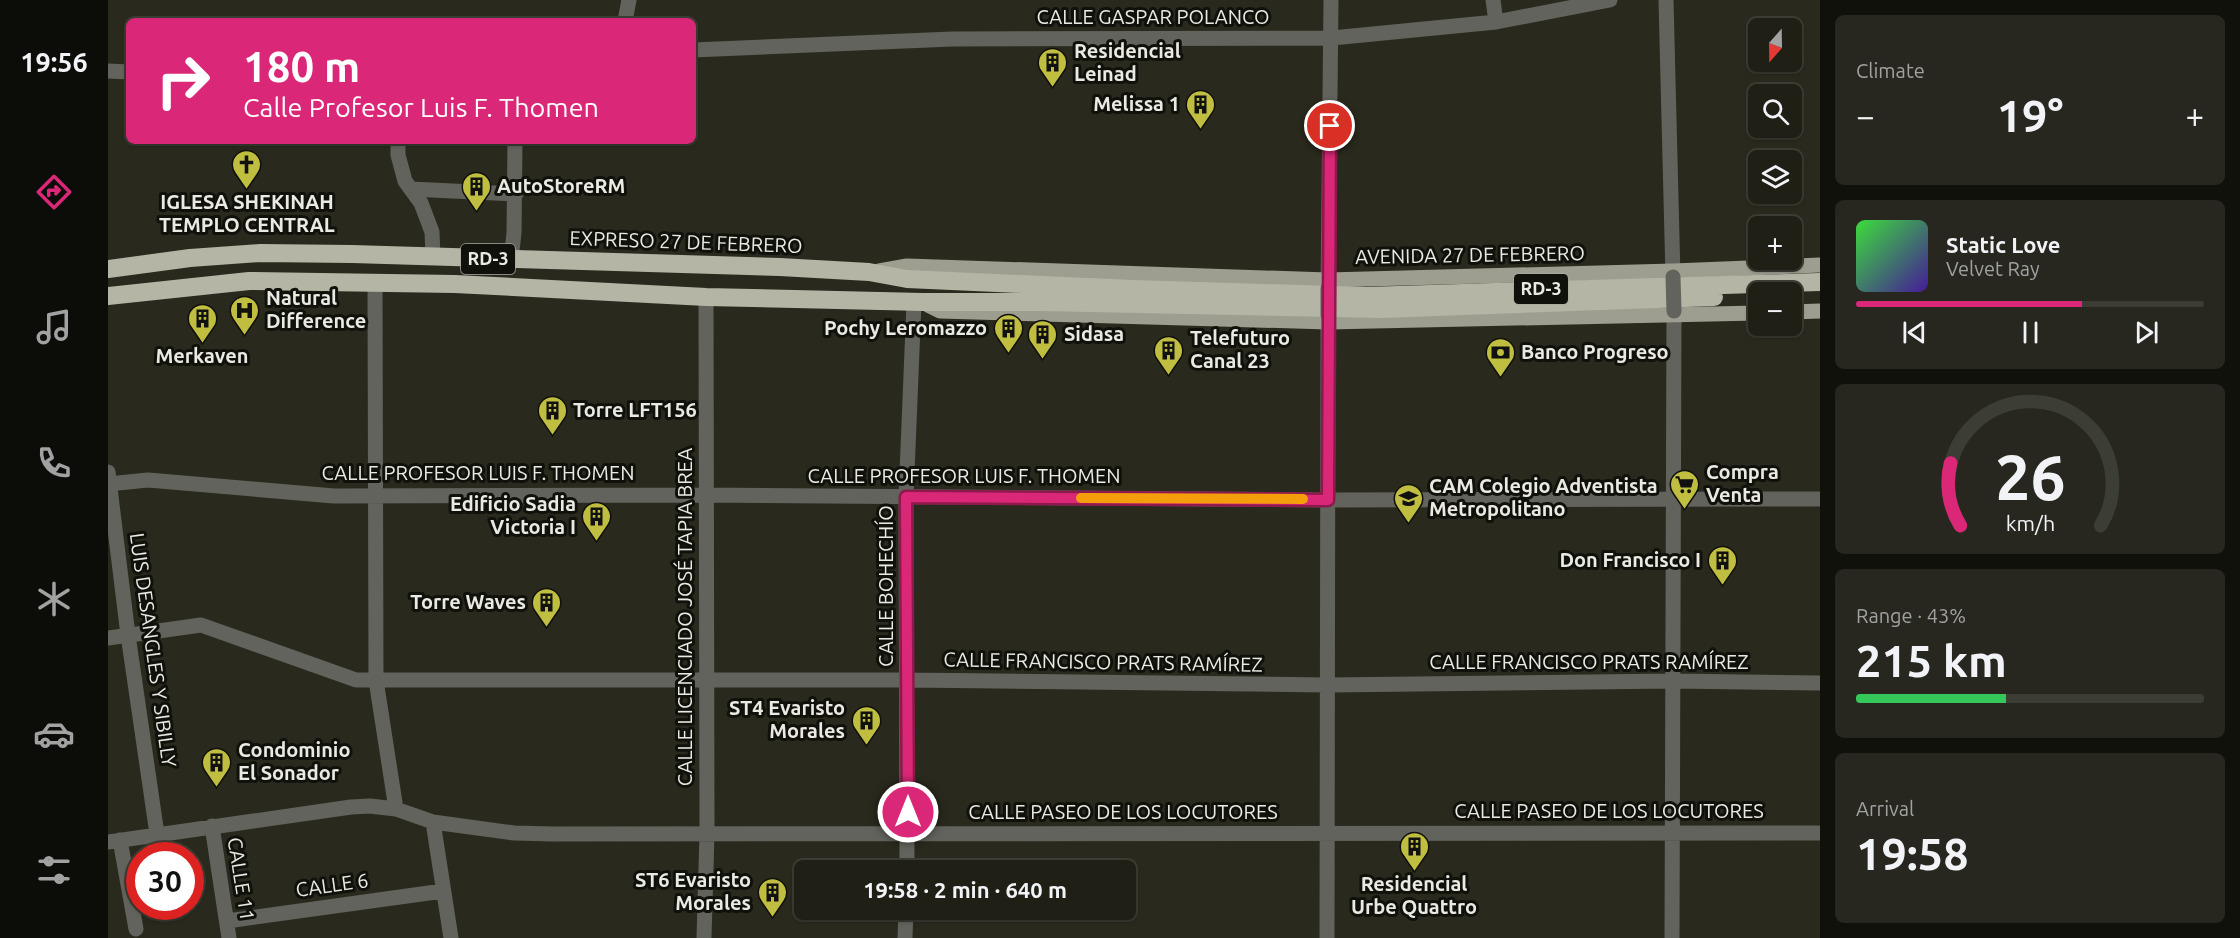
<!DOCTYPE html>
<meta charset="utf-8">
<style>
:root{--surface:#1f1f16;--page:#27271f;--text:#f1f3f6;--muted:#a1a2a1;--line:#3c3d35;--accent:#db2777}
body{margin:0;font-family:Ubuntu,sans-serif;background:var(--page);color:var(--text);height:100vh;display:flex;flex-direction:column;font-size:22px;white-space:nowrap}
*{box-sizing:border-box;margin:0}
p{font-size:20px;color:var(--muted)}
.icon{flex:none;width:33px;height:33px;fill:none;stroke:currentColor;stroke-width:2;stroke-linecap:round;stroke-linejoin:round}
.map{position:relative;flex:1;overflow:hidden}
.sheet{display:flex;flex-direction:column;gap:15px;padding:15px;background:#11110c;width:420px}
.sheet>*{flex:none}
.hud{position:absolute;left:18px;top:18px;width:570px;height:126px;border-radius:9px;box-shadow:0 2px 4px #0004,0 0 0 2px var(--line);background:#db2777;color:#fff;overflow:hidden}
.needle{width:39px;rotate:200deg}
.controls{position:absolute;left:1640px;top:18px;display:grid;gap:12px}
.controls a{display:grid;place-items:center;width:54px;height:54px;border-radius:9px;background:var(--surface);box-shadow:0 2px 4px #0004,0 0 0 2px var(--line);font-size:30px}
.speed{position:absolute;left:18px;top:842px;display:flex;gap:12px;font-size:30px;font-weight:700;text-align:center}
.speed>*{display:grid;place-content:center;width:78px;height:78px;border-radius:50%;background:var(--surface);box-shadow:0 2px 4px #0004,0 0 0 2px var(--line);line-height:1}
.speed .limit{border:9px solid #d22;background:#fff;color:#111}
.pin{position:absolute;display:grid;place-items:center;width:51px;height:51px;color:#fff;margin:-26px;border:3px solid #fff;border-radius:50%;box-shadow:0 2px 6px #0007}
.me{position:absolute;width:66px;margin:-33px;rotate:0deg;stroke-linejoin:round;filter:drop-shadow(0 0 4px #0008)}
.turn{display:flex;align-items:center;gap:21px;height:126px;padding:0 18px;font-size:27px}
.turn .icon{width:78px;height:78px;stroke-width:2.5}
.turn b{display:block;font-size:42px;line-height:51px}
.big{font-size:45px;font-weight:700;line-height:1.1}
.sheet .card{flex:1;display:flex;flex-direction:column;justify-content:center;gap:9px;min-width:0;padding:0 21px;border-radius:9px;background:var(--page)}
.sheet .dial{align-items:center;gap:0}
.dial svg{height:156px;overflow:visible;fill:none;stroke:var(--line);stroke-width:7;stroke-linecap:round;text-anchor:middle}
.dial text{fill:var(--text);stroke:none}
.song{display:flex;align-items:center;gap:18px}
.cover{width:72px;height:72px;border-radius:9px;background:linear-gradient(135deg,hsl(120 70% 55%),hsl(260 70% 35%))}
.played{height:6px;border-radius:3px;background:linear-gradient(90deg,var(--accent) 65%,var(--line) 65%)}
.keys{display:flex;justify-content:space-around;direction:ltr}
.heat{display:flex;justify-content:space-between;align-items:center;font-size:33px;direction:ltr}
.charge{height:9px;border-radius:4px;background:linear-gradient(90deg,#34c759 43%,var(--line) 0)}
.trip{position:absolute;left:686px;top:860px;width:342px;height:60px;border-radius:9px;background:var(--surface);box-shadow:0 2px 4px #0004,0 0 0 2px var(--line);font-weight:700;line-height:60px;text-align:center}
main{display:flex;flex:1;min-height:0}
.menu{display:flex;flex-direction:column;width:108px;justify-content:space-around;align-items:center;background:#0c0c09;color:var(--muted)}
.menu .icon{width:42px;height:42px}
.menu .selected{color:var(--accent)}
.menu b{font-size:27px;color:var(--text)}
.map>svg:first-child{display:block}
</style>
<main>
<nav class="menu">
<b>19:56</b>
<svg class="icon selected" aria-label="directions" viewBox="0 0 24 24"><path d="M12 3l9 9-9 9-9-9zM9 14v-3h6M13 9l2 2-2 2"/></svg>
<svg class="icon" aria-label="music" viewBox="0 0 24 24"><path d="M9 18V5l10-2v13"/><circle cx="6" cy="18" r="3"/><circle cx="16" cy="16" r="3"/></svg>
<svg class="icon" aria-label="phone" viewBox="0 0 24 24"><path d="M5 4h4l2 5-3 2q2 4 5 5l2-3 5 2v4C11 20 4 13 5 4z"/></svg>
<svg class="icon" aria-label="climate" viewBox="0 0 24 24"><path d="M12 3v18M4 7l16 10M4 17L20 7"/></svg>
<svg class="icon" aria-label="car" viewBox="0 0 24 24"><path d="M5 17H2v-5l4-1 3-4h7l3 4 3 1v5h-3M9 17h6M6 11h13"/><circle cx="7" cy="17" r="2"/><circle cx="17" cy="17" r="2"/></svg>
<svg class="icon" aria-label="filters" viewBox="0 0 24 24"><path d="M4 7h16M4 17h16"/><circle cx="9" cy="7" r="2"/><circle cx="15" cy="17" r="2"/></svg>
</nav>
<div class="map">
<svg width="1712" height="938" viewBox="0 0 1712 938">
<rect width="100%" height="100%" fill="#29291d"/>
<g fill="none" stroke-linecap="round" stroke-linejoin="round">
<!-- minor -->
<path stroke="#63635d" stroke-width="15" d="M1385 0 1388 22
M1558 0 1565 277
M517 21 521 0
M585 50 844 39 1224 38 1388 22 1502 0
M0 71 21 72
M290 141V155L297 181 313 203 324 232 325 256
M303 189 408 194
M403 260 406 233 407 141
M267 282 268 680 288 809
M1220 288 1223 0
M0 472 20 635 49 834
M0 484 40 480 226 496 597 495 1220 500 1712 499
M0 638 93 625 248 680H800L1220 685 1566 681 1712 683
M325 822 343 938
M104 826 121 938
M12 840 28 929
M0 842 243 807 262 806 288 809 325 822 406 833 445 834 1712 833
M799 870 798 497 806 302
M119 921 335 891
M596 938 599 833 598 297
M797 938 798 909
M1219 938 1220 315
M1564 938 1566 311"/>
<!-- major -->
<path stroke="#9d9d90" stroke-width="15" d="M771 271 799 266 1220 280 1565 271 1712 265
M820 305 832 311 1220 322 1650 313
M1683 312 1712 311"/>
<!-- highway -->
<path stroke="#b4b5a5" stroke-width="18" d="M0 269 82 258 152 253 244 254 672 267 761 272 799 279 1025 289 1258 296 1712 282
M0 296 141 281 347 284 598 297 815 302H934L1274 309 1606 297"/>
<!-- minor-bridge -->
<path stroke="#63635d" stroke-width="15" d="M1565 277 1566 311
M1220 288V315"/>
</g>
<g fill="none" stroke-linecap="round" stroke-linejoin="round">
<defs>
<path id="route" d="M800 812 798 497 1220 500 1222 126"/>
</defs>
<!-- route casing -->
<use href="#route" stroke="#8e194d" stroke-width="15"/>
<!-- route -->
<use href="#route" stroke="#db2777" stroke-width="10"/>
<!-- slow -->
<path stroke="#f59e0b" stroke-width="10" d="M973 498 1195 499"/>
</g>
<!-- icons -->
<defs>
<symbol id="building-pin" viewBox="-11 -11 22 30"><path d="M0 17L-7.5 6A9.5 9.5 0 1 1 7.5 6Z" fill="#bfbe41" stroke="#11110c"/><path d="M-4-6H4V6H1V3H-1V6H-4ZM-2.5-4.3h1.7v1.8h-1.7ZM.8-4.3h1.7v1.8H.8ZM-2.5-1h1.7V.8h-1.7ZM.8-1h1.7V.8H.8Z" fill="#111"/></symbol>
<symbol id="church-pin" viewBox="-11 -11 22 30"><path d="M0 17L-7.5 6A9.5 9.5 0 1 1 7.5 6Z" fill="#bfbe41" stroke="#11110c"/><path d="M-1.2-6h2.4v3.5h3.3v2.4h-3.3V6h-2.4V-.1h-3.3v-2.4h3.3Z" fill="#111"/></symbol>
<symbol id="hospital-pin" viewBox="-11 -11 22 30"><path d="M0 17L-7.5 6A9.5 9.5 0 1 1 7.5 6Z" fill="#bfbe41" stroke="#11110c"/><path d="M-5-5h3v3.5h4V-5h3V5h-3V1.5h-4V5h-3Z" fill="#111"/></symbol>
<symbol id="bank-pin" viewBox="-11 -11 22 30"><path d="M0 17L-7.5 6A9.5 9.5 0 1 1 7.5 6Z" fill="#bfbe41" stroke="#11110c"/><path d="M-6-4H6V4H-6ZM0-2.3a2.3 2.3 0 1 0 0 4.6a2.3 2.3 0 1 0 0-4.6Z" fill="#111"/></symbol>
<symbol id="supermarket-pin" viewBox="-11 -11 22 30"><path d="M0 17L-7.5 6A9.5 9.5 0 1 1 7.5 6Z" fill="#bfbe41" stroke="#11110c"/><path d="M-6-5.5h2.5l.6 2H6L4.5 2H-2.5L-4.4-4H-6ZM-1.5 3.2a1.3 1.3 0 1 0 .1 0ZM3 3.2a1.3 1.3 0 1 0 .1 0Z" fill="#111"/></symbol>
<symbol id="university-pin" viewBox="-11 -11 22 30"><path d="M0 17L-7.5 6A9.5 9.5 0 1 1 7.5 6Z" fill="#bfbe41" stroke="#11110c"/><path d="M0-5L7-2L0 1L-7-2ZM-4 1L0 2.5L4 1V4Q0 6-4 4Z" fill="#111"/></symbol>
</defs>
<g fill-rule="evenodd">
<use href="#building-pin" x="928" y="46" width="33" height="45"/>
<use href="#building-pin" x="1076" y="88" width="33" height="45"/>
<use href="#church-pin" x="122" y="148" width="33" height="45"/>
<use href="#building-pin" x="352" y="170" width="33" height="45"/>
<use href="#hospital-pin" x="120" y="294" width="33" height="45"/>
<use href="#building-pin" x="78" y="302" width="33" height="45"/>
<use href="#building-pin" x="884" y="312" width="33" height="45"/>
<use href="#building-pin" x="918" y="318" width="33" height="45"/>
<use href="#building-pin" x="1044" y="334" width="33" height="45"/>
<use href="#bank-pin" x="1376" y="336" width="33" height="45"/>
<use href="#building-pin" x="428" y="394" width="33" height="45"/>
<use href="#supermarket-pin" x="1560" y="468" width="33" height="45"/>
<use href="#university-pin" x="1284" y="482" width="33" height="45"/>
<use href="#building-pin" x="472" y="500" width="33" height="45"/>
<use href="#building-pin" x="1598" y="544" width="33" height="45"/>
<use href="#building-pin" x="422" y="586" width="33" height="45"/>
<use href="#building-pin" x="742" y="704" width="33" height="45"/>
<use href="#building-pin" x="92" y="746" width="33" height="45"/>
<use href="#building-pin" x="1290" y="830" width="33" height="45"/>
<use href="#building-pin" x="648" y="876" width="33" height="45"/>
</g>
<g text-anchor="middle" stroke-width="6" stroke-linejoin="round" paint-order="stroke">
<!-- shield labels -->
<g fill="#11110c" stroke="#a9a9a2" stroke-width="1.5">
<rect x="353" y="244" width="54" height="30" rx="4.5"/>
<rect x="1406" y="274" width="54" height="30" rx="4.5"/>
</g>
<g font-size="18" font-weight="bold" fill="#eaeae2">
<text x="380" y="265">RD-3</text>
<text x="1433" y="295">RD-3</text>
</g>
<!-- street labels -->
<g font-size="20" fill="#eaeae2" stroke="#11110c">
<text x="1045" y="24">CALLE GASPAR POLANCO</text>
<text transform="translate(578 242) rotate(2)" y="7">EXPRESO 27 DE FEBRERO</text>
<text transform="translate(1362 255) rotate(-1)" y="7">AVENIDA 27 DE FEBRERO</text>
<text x="370" y="480">CALLE PROFESOR LUIS F. THOMEN</text>
<text x="856" y="483">CALLE PROFESOR LUIS F. THOMEN</text>
<text transform="translate(778 586) rotate(-90)" y="7">CALLE BOHECHÍO</text>
<text transform="translate(577 617) rotate(-90)" y="7">CALLE LICENCIADO JOSÉ TAPIA BREA</text>
<text transform="translate(45 650) rotate(82)" y="7">LUIS DESANGLES Y SIBILLY</text>
<text transform="translate(995 662) rotate(1)" y="7">CALLE FRANCISCO PRATS RAMÍREZ</text>
<text x="1481" y="669">CALLE FRANCISCO PRATS RAMÍREZ</text>
<text x="1501" y="818">CALLE PASEO DE LOS LOCUTORES</text>
<text x="1015" y="819">CALLE PASEO DE LOS LOCUTORES</text>
<text transform="translate(133 879) rotate(81)" y="7">CALLE 11</text>
<text transform="translate(224 885) rotate(-8)" y="7">CALLE 6</text>
</g>
<!-- poi labels -->
<g font-size="20" font-weight="bold" fill="#eaeae2" stroke="#11110c" text-anchor="start">
<text x="966" y="58">Residencial<tspan x="966" dy="23">Leinad</tspan></text>
<text x="1072" y="111" text-anchor="end">Melissa 1</text>
<text x="389" y="193">AutoStoreRM</text>
<text x="139" y="209" text-anchor="middle">IGLESA SHEKINAH<tspan x="139" dy="23">TEMPLO CENTRAL</tspan></text>
<text x="158" y="305">Natural<tspan x="158" dy="23">Difference</tspan></text>
<text x="879" y="335" text-anchor="end">Pochy Leromazzo</text>
<text x="956" y="341">Sidasa</text>
<text x="1082" y="345">Telefuturo<tspan x="1082" dy="23">Canal 23</tspan></text>
<text x="1413" y="359">Banco Progreso</text>
<text x="94" y="363" text-anchor="middle">Merkaven</text>
<text x="465" y="417">Torre LFT156</text>
<text x="1598" y="479">Compra<tspan x="1598" dy="23">Venta</tspan></text>
<text x="1321" y="493">CAM Colegio Adventista<tspan x="1321" dy="23">Metropolitano</tspan></text>
<text x="468" y="511" text-anchor="end">Edificio Sadia<tspan x="468" dy="23">Victoria I</tspan></text>
<text x="1593" y="567" text-anchor="end">Don Francisco I</text>
<text x="418" y="609" text-anchor="end">Torre Waves</text>
<text x="737" y="715" text-anchor="end">ST4 Evaristo<tspan x="737" dy="23">Morales</tspan></text>
<text x="130" y="757">Condominio<tspan x="130" dy="23">El Sonador</tspan></text>
<text x="643" y="887" text-anchor="end">ST6 Evaristo<tspan x="643" dy="23">Morales</tspan></text>
<text x="1306" y="891" text-anchor="middle">Residencial<tspan x="1306" dy="23">Urbe Quattro</tspan></text>
</g>
</g>
</svg>
<div class="controls">
<a><svg class="needle" viewBox="-14 -14 28 28"><path d="M0-13l5 13h-10z" fill="#e53935"/><path d="M0 13l5-13h-10z" fill="#a1a2a1"/></svg></a>
<a><svg class="icon" aria-label="search" viewBox="0 0 24 24"><circle cx="10" cy="10" r="6"/><path d="M15 15l6 6"/></svg></a>
<a><svg class="icon" aria-label="layers" viewBox="0 0 24 24"><path d="M12 4l9 5-9 5-9-5zM3 14l9 5 9-5"/></svg></a>
<a>+</a>
<a>−</a>
</div>
<div class="speed"><div class="limit">30</div></div>
<div class="pin" style="left:1222px;top:126px;background:#d93025"><svg class="icon" aria-label="arrive" viewBox="0 0 24 24"><path d="M6 21V4h12l-3 4 3 4H6"/></svg></div>
<svg class="me" style="left:800px;top:812px" viewBox="-20 -20 40 40"><circle r="17" fill="#db2777" stroke="#fff" stroke-width="3"/><path d="M0-11L8 9 0 5-8 9z" fill="#fff"/></svg>
<div class="trip">19:58 · 2 min · 640 m</div>
<div class="hud">
<div class="turn"><svg class="icon" aria-label="right" viewBox="0 0 24 24"><path d="M7 20v-9h11M14 6l5 5-5 5"/></svg><div><b>180 m</b>Calle Profesor Luis F. Thomen</div></div>
</div>
</div>
<section class="sheet">
<div class="card"><p>Climate</p>
<div class="heat"><a>−</a><b class="big">19°</b><a>+</a></div>
</div>
<div class="card">
<div class="song"><i class="cover"></i><div><b>Static Love</b><p>Velvet Ray</p></div></div>
<div class="played"></div>
<div class="keys"><svg class="icon" aria-label="previous" viewBox="0 0 24 24"><path d="M18 5L8 12l10 7zM5 5v14"/></svg><svg class="icon" aria-label="pause" viewBox="0 0 24 24"><path d="M8 5v14M16 5v14"/></svg><svg class="icon" aria-label="next" viewBox="0 0 24 24"><path d="M6 5l10 7-10 7zM19 5v14"/></svg></div>
</div>
<div class="card dial"><svg viewBox="0 0 100 80">
<path d="M14 69A42 42 0 1 1 86 69"/>
<path d="M14 69A42 42 0 0 1 9 37" stroke="#db2777"/>
<text x="50" y="56" font-size="32" font-weight="700">26</text>
<text x="50" y="72" font-size="11">km/h</text>
</svg></div>
<div class="card"><p>Range · 43%</p><b class="big">215 km</b><div class="charge"></div></div>
<div class="card"><p>Arrival</p><b class="big">19:58</b></div>
</section>
</main>
